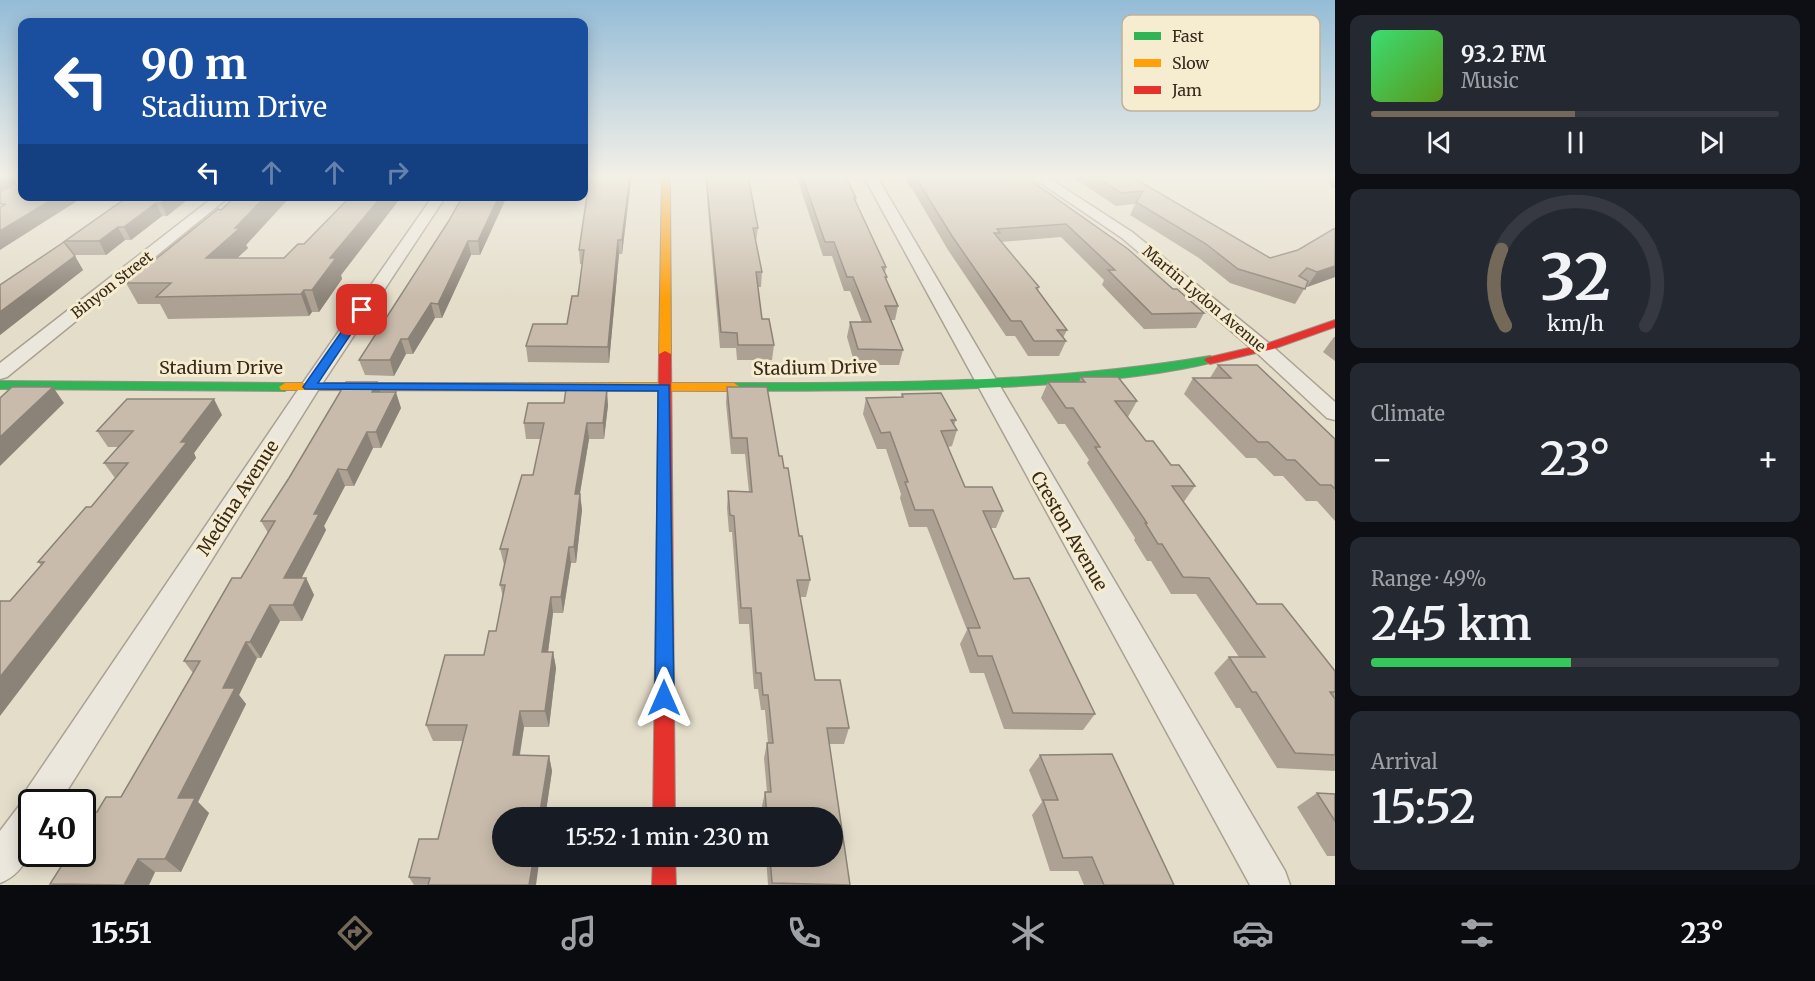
<!DOCTYPE html>
<meta charset="utf-8">
<style>
:root{--surface:#171b24;--page:#242831;--text:#f1f3f6;--muted:#9ea1a6;--line:#363941;--accent:#746959}
body{margin:0;font-family:Merriweather,serif;background:var(--page);color:var(--text);height:100vh;display:flex;flex-direction:column;font-size:22px;white-space:nowrap}
*{box-sizing:border-box;margin:0}
p{font-size:20px;color:var(--muted)}
.icon{flex:none;width:33px;height:33px;fill:none;stroke:currentColor;stroke-width:2;stroke-linecap:round;stroke-linejoin:round}
.map{position:relative;flex:1;overflow:hidden}
.panel{display:flex;flex-direction:column;gap:15px;padding:15px;background:#0d0f14;width:480px}
.panel>*{flex:none}
.hud{position:absolute;left:18px;top:18px;width:570px;height:183px;border-radius:12px;box-shadow:0 3px 15px #0003;background:#1a4fa0;color:#fff;overflow:hidden}
.speed{position:absolute;left:18px;top:789px;display:flex;gap:12px;font-size:30px;font-weight:700;text-align:center}
.speed>*{display:grid;place-content:center;width:78px;height:78px;border-radius:50%;background:var(--surface);box-shadow:0 3px 15px #0003;line-height:1}
.speed .limit{border:3px solid #111;border-radius:9px;background:#fff;color:#111}
.pin{position:absolute;display:grid;place-items:center;width:51px;height:51px;color:#fff;margin:-26px;border-radius:12px;box-shadow:0 3px 9px #0006}
.me{position:absolute;width:66px;margin:-33px;rotate:0deg;stroke-linejoin:round;filter:drop-shadow(0 0 4px #0008)}
.turn{display:flex;align-items:center;gap:21px;height:126px;padding:0 24px;font-size:27px}
.turn .icon{width:78px;height:78px;stroke-width:2.5}
.turn b{display:block;font-size:42px;line-height:51px}
.lanes{display:flex;align-items:center;height:57px;padding:0 24px;background:#0003;justify-content:center;gap:30px;direction:ltr}
.lanes .off{opacity:.35}
.big{font-size:45px;font-weight:600;line-height:1.1}
.panel .tile{flex:1;display:flex;flex-direction:column;justify-content:center;gap:9px;min-width:0;padding:0 21px;border-radius:12px;background:var(--page)}
.panel .dial{align-items:center;gap:0}
.dial svg{height:156px;overflow:visible;fill:none;stroke:var(--line);stroke-width:7;stroke-linecap:round;text-anchor:middle}
.dial text{fill:var(--text);stroke:none}
.song{display:flex;align-items:center;gap:18px}
.cover{width:72px;height:72px;border-radius:9px;background:linear-gradient(135deg,hsl(140 70% 55%),hsl(90 70% 35%))}
.played{height:6px;border-radius:3px;background:linear-gradient(90deg,var(--accent) 50%,var(--line) 50%)}
.keys{display:flex;justify-content:space-around;direction:ltr}
.heat{display:flex;justify-content:space-between;align-items:center;font-size:33px;direction:ltr}
.charge{height:9px;border-radius:4px;background:linear-gradient(90deg,#34c759 49%,var(--line) 0)}
.trip{position:absolute;left:492px;top:807px;width:351px;height:60px;border-radius:30px;background:var(--surface);box-shadow:0 3px 15px #0003;font-weight:600;line-height:60px;text-align:center}
.dock{display:flex;height:96px;justify-content:space-around;align-items:center;background:#090b0e;color:var(--muted)}
.dock .icon{width:42px;height:42px}
.dock .selected{color:var(--accent)}
.dock b{font-size:27px;color:var(--text)}
main{display:flex;flex:1;min-height:0}
.map>svg:first-child{display:block}
</style>
<main>
<div class="map">
<svg width="1335" height="885" viewBox="0 0 1335 885">
<rect width="100%" height="100%" fill="#e4ddca"/>
<g fill="none" stroke-linecap="round" stroke-linejoin="round">
<defs>
<path id="street" d="M863 175H876L1285 871 1290 885H1250Z
M1029 175H1044L1132 232 1271 345 1335 402V420L1327 418 1257 353 1122 238Z
M215 196H230L7 377 0 379V363Z
M433 196H446L320 387 60 802H32C32 835 36 868 0 883V831L22 802 27 789 300 387Z"/>
<path id="fast" d="M1210 356 1214 358 1216 360 1214 362C1166 374 1115 379 1066 383 955 392 845 390 734 391L728 387 734 383C894 383 1052 383 1210 356Z
M0 381 285 383 291 387 285 391 0 389Z"/>
<path id="slow" d="M662 175H670L671 354 665 357 659 354Z
M285 383H734L740 387 734 391 281 390 279 387Z"/>
<path id="jam" d="M1335 320V327L1273 349 1210 364 1204 360 1206 358 1266 344Z
M665 351 671 354 675 818H653L659 354Z
M653 856H675L676 885H652Z"/>
</defs>
<!-- street casing -->
<use href="#street" stroke="#a9a294" stroke-width="3"/>
<!-- fast casing -->
<use href="#fast" stroke="#999184" stroke-width="2"/>
<!-- slow casing -->
<use href="#slow" stroke="#999184" stroke-width="2"/>
<!-- jam casing -->
<use href="#jam" stroke="#999184" stroke-width="2"/>
<!-- street -->
<use href="#street" fill="#ece7dd" fill-rule="evenodd"/>
<!-- fast -->
<use href="#fast" fill="#30b455" fill-rule="evenodd"/>
<!-- slow -->
<use href="#slow" fill="#ff9f0a" fill-rule="evenodd"/>
<!-- jam -->
<use href="#jam" fill="#e5322d" fill-rule="evenodd"/>
</g>
<!-- wall -->
<path fill="#aca193" d="M705 175H737L758 228 756 241 762 272 761 287H758L762 319 774 345 772 360H737L736 348H720Z
M796 175H845L856 198 855 201 886 267 885 273 887 277 886 280 898 306 895 320H891L903 350 899 365H855L847 337 850 322H862L850 291H844L832 256H823Z
M902 175H1023L1204 313 1196 328 1144 329 1102 285 1104 280 1061 237 1001 242 1039 287 1038 290 1067 330 1063 338 1066 341 1059 356H1028L1015 336H1006L948 250 914 192Z
M1069 175H1129L1270 258 1298 250 1335 277 1307 287 1306 286 1295 304 1230 283 1199 258 1130 215 1135 204 1116 206Z
M1325 175H1335V188H1332Z
M631 180 622 254H619L609 363 528 362 526 346 567 324 578 296 582 264H580L579 250Z
M129 196H192L167 216H162L131 240H125L106 255H74L83 270 0 335V285L68 248 65 241Z
M236 196H291L246 245 248 248 237 258H284L304 244 350 196H402L341 275 342 279 319 312H312L309 316 168 319 160 304H138L126 283 221 210Z
M507 196 480 255H471L442 318H435L413 354H406L394 376 365 375 359 360Z
M1334 337H1335V361L1323 352Z
M1218 365 1335 439V521L1317 501H1306L1283 476H1274L1256 458H1246L1184 394 1193 378H1210Z
M1081 377 1137 401 1128 417H1127L1146 441 1171 465 1195 486 1183 503 1257 604 1335 671V771L1277 768 1240 708H1236L1214 673 1229 657H1239L1196 594H1171L1151 561H1147L1134 540 1135 538 1087 463 1089 460 1065 424H1058L1041 398 1048 382H1079Z
M377 382 380 392 401 408 381 448H373L354 486H345L324 526 326 530 301 578H306L314 595 302 621H280L261 658H257L239 695 246 704 198 802 209 813 181 872H155L149 885H52L50 884 97 812 121 797 193 673 184 661 241 578 268 533 261 521Z
M727 387 779 456 784 468 810 580 806 597H800L815 680 849 728 844 744H829L850 885H768L766 856H832V818H763L762 806 765 792H767L764 758 767 743H768L765 710H761L758 689H754L749 624H739L732 532H729L727 508 728 491 749 492 745 454H731L726 403Z
M902 394 956 420 954 425 957 430 952 446 948 447 965 487 1003 511 996 528H991L1014 579 1095 714 1083 730 1004 729 984 673H970L960 644 967 630 927 527H909L900 498 901 494 886 449H877L863 414 866 398 901 397Z
M608 405 604 439H589L580 494 582 510 576 563H571L563 613H553L548 652H553L556 668 549 727H524L520 755 549 756 552 771 545 818H502L536 885H414L409 877 438 839 463 741H433L426 725 484 655 496 631 503 597 500 585 504 565 500 549 533 475 541 439H526L524 423Z
M222 415 194 453 196 458 10 601 41 565 38 562 91 507 115 478 104 463 118 447H108L97 431Z
M1040 755 1174 885H1084L1078 871H1050L1032 815 1042 802 1029 770Z
M1317 793 1335 794V856H1327L1297 807Z"/>
<!-- shaded-wall -->
<path fill="#8c8378" d="M9 175H18L22 182 0 195V179Z
M630 175H631V180L622 254V240Z
M58 196H85L0 250V231Z
M170 196H192L167 216 161 203Z
M266 196H291L246 245 248 248 215 279 206 258Z
M382 196H402L341 275 342 279 319 312 312 290 330 258Z
M499 196H507L480 255 478 241Z
M156 203 162 216 131 240 124 227Z
M118 227 125 240 106 255 99 241Z
M618 240 619 254 609 363 608 347Z
M468 241 471 255 442 318 438 304Z
M75 256 83 270 0 335V312Z
M1335 266V277L1307 287 1317 272Z
M304 290 312 312 309 316 301 294Z
M431 303 435 318 413 354 408 339Z
M401 339 406 354 394 376 390 360Z
M377 382 382 398 372 392Z
M53 387 64 403 0 466V437Z
M607 389 608 405 604 439 603 423Z
M396 392 401 408 381 448 376 432Z
M214 399 222 415 194 453 196 458 0 716V677Z
M587 423 589 439 577 510 575 494Z
M367 432 373 448 354 486 347 470Z
M338 469 345 486 324 526 326 530 293 595 284 578 314 514Z
M580 494 582 510 576 563 574 547Z
M569 547 571 563 563 613 561 597Z
M306 578 314 595 302 621 293 605Z
M551 597 553 613 546 668 542 652Z
M270 605 280 621 261 658 250 642Z
M246 642 257 658 239 695 246 704 198 802 209 813 181 872 165 859 178 798 223 688Z
M553 652 556 668 549 727 545 711Z
M520 711 524 727 517 770 513 755Z
M549 756 552 771 545 818H539Z
M534 856H540L536 885H529Z
M138 859 155 872 149 885H124Z"/>
<!-- building -->
<path fill="#c8bbab" stroke="#8c8378" stroke-width="1.5" d="M0 175H9L0 179Z
M16 175H22V196H58L0 231V207L6 204H0V192L15 184Z
M590 175H630L622 240H618L608 347 526 346 533 324H567L572 296H578L584 250H579Z
M706 175 748 176 758 228H753L762 272H756L762 319H769L774 345H738L737 333 721 332Z
M802 175H845L856 198H854L886 267H882L887 277H885L898 306H885L903 350 858 349 850 322H871L853 277H847L834 242H825Z
M914 175H1023L1128 249 1173 289H1177L1204 313 1152 314 1108 270H1115L1066 224 997 229 1000 233H994L1039 287 1036 288 1067 330H1057L1066 341H1034L1021 321H1011L952 236Z
M1093 175H1129L1270 258 1298 250 1335 228V266L1317 272 1307 268 1299 276 1308 281 1305 289 1238 269 1206 244 1136 202 1143 191 1121 193Z
M129 196H170L161 203H156L124 227H118L99 241H65Z
M236 196H266L235 228H240L206 258H284L298 244H304L351 196H382L330 258H336L312 290H304L301 294 156 297 171 283H126L218 209 221 210Z
M463 196H499L478 241H468L438 304 431 303 408 339H401L390 360H359L448 222Z
M64 242 75 256 0 312V285Z
M1218 365H1257L1335 439V489L1331 485H1320L1295 460H1287L1268 442H1258L1193 378H1231Z
M1081 377H1118L1137 401H1115L1146 441H1153L1171 465H1179L1195 486H1172L1257 604H1282L1335 671V692H1330L1335 699V755L1295 753 1256 692H1252L1229 657H1265L1209 578 1183 577 1162 544H1158L1145 523H1147L1095 447H1100L1073 408H1066L1048 382H1085Z
M346 382H377L372 392H396L376 432H367L347 470 338 469 314 514H319L284 578H306L293 605H270L250 642H246L223 688H235L178 798H195L165 859H138L124 885 50 884 69 854H82V830L93 812H97L106 797H121L200 661H184L232 578H241L275 521H261L289 478Z
M12 387H53L0 437V398Z
M727 387H767L779 456H782L784 468H788L799 536H802L810 580H797L815 680H840L849 728H827L850 885 772 883 770 856H832V818H767L765 792H771L767 743H773L768 695H763L761 673H756L751 608H741L734 516 730 515 728 491 752 492 747 438H732Z
M566 389H607L603 423H587L575 494H580L574 547H569L561 597H551L542 652H553L545 711H520L513 755 549 756 539 818H502V856H534L529 885H428L430 878 409 877 419 839H438L467 725H426L445 655H484L489 631H496L505 585H500L508 549H500L522 475H533L544 423H524L528 403H564Z
M941 393 956 420H951L957 430 941 431 965 487H992L1003 511H983L1014 579 1029 578 1095 714 1013 713 992 656H978L968 628H980L933 510H915L905 482H908L890 432 881 433 866 398 903 397 902 394Z
M127 399H214L181 442H187L0 677V601H10L44 562H38L86 507H91L128 463H104L133 431H97Z
M1112 754 1174 885H1104L1092 857 1063 858 1043 800H1058L1040 755Z
M1317 793 1335 794V821Z"/>
<!-- sky -->
<linearGradient id="sky" x2="0" y2="1"><stop stop-color="#94bcd7"/><stop offset="0.59" stop-color="#f3f0e7"/><stop offset="1" stop-color="#f3f0e7" stop-opacity="0"/></linearGradient>
<rect width="1335" height="299" fill="url(#sky)"/>
<!-- route -->
<path fill="#1a73e8" stroke="#114b97" stroke-width="1.5" d="M362 307 367 310 318 383 669 385 674 698 671 704 664 707 658 704 655 698 658 391 305 389 303 387 358 308Z"/>
<g text-anchor="middle" stroke-width="6" stroke-linejoin="round" paint-order="stroke">
<!-- far-street labels -->
<g font-size="15" fill="#372a1c" stroke="#f6ecd0">
<text transform="translate(112 285) rotate(-38)" y="5">Binyon Street</text>
<text transform="translate(1204 299) rotate(40)" y="5">Martin Lydon Avenue</text>
</g>
<!-- street labels -->
<g font-size="18" fill="#372a1c" stroke="#f6ecd0">
<text x="221" y="374">Stadium Drive</text>
<text transform="translate(815 368) rotate(-1)" y="6">Stadium Drive</text>
<text transform="translate(238 498) rotate(-57)" y="6">Medina Avenue</text>
<text transform="translate(1069 531) rotate(60)" y="6">Creston Avenue</text>
</g>
</g>
<!-- legend -->
<rect x="1122" y="15" width="198" height="96" rx="9" fill="#f6ecd0" stroke="#bdb29a" stroke-width="1.5"/>
<rect x="1134" y="32" width="27" height="8" fill="#30b455"/>
<rect x="1134" y="59" width="27" height="8" fill="#ff9f0a"/>
<rect x="1134" y="86" width="27" height="8" fill="#e5322d"/>
<g font-size="16" fill="#372a1c">
<text x="1172" y="42">Fast</text>
<text x="1172" y="69">Slow</text>
<text x="1172" y="96">Jam</text>
</g>
</svg>
<div class="speed"><div class="limit">40</div></div>
<div class="pin" style="left:362px;top:310px;background:#d93025"><svg class="icon" aria-label="arrive" viewBox="0 0 24 24"><path d="M6 21V4h12l-3 4 3 4H6"/></svg></div>
<svg class="me" style="left:664px;top:698px" viewBox="-20 -20 40 40"><path d="M0-17L14 15 0 8-14 15z" fill="#1a73e8" stroke="#fff" stroke-width="4"/></svg>
<div class="trip">15:52 · 1 min · 230 m</div>
<div class="hud">
<div class="turn"><svg class="icon" aria-label="left" viewBox="0 0 24 24"><path d="M17 20v-9H6M10 6l-5 5 5 5"/></svg><div><b>90 m</b>Stadium Drive</div></div>
<div class="lanes"><svg class="icon" aria-label="left" viewBox="0 0 24 24"><path d="M17 20v-9H6M10 6l-5 5 5 5"/></svg><svg class="icon off" aria-label="ahead" viewBox="0 0 24 24"><path d="M12 20V5M6 11l6-6 6 6"/></svg><svg class="icon off" aria-label="ahead" viewBox="0 0 24 24"><path d="M12 20V5M6 11l6-6 6 6"/></svg><svg class="icon off" aria-label="right" viewBox="0 0 24 24"><path d="M7 20v-9h11M14 6l5 5-5 5"/></svg></div>
</div>
</div>
<section class="panel">
<div class="tile">
<div class="song"><i class="cover"></i><div><b>93.2 FM</b><p>Music</p></div></div>
<div class="played"></div>
<div class="keys"><svg class="icon" aria-label="previous" viewBox="0 0 24 24"><path d="M18 5L8 12l10 7zM5 5v14"/></svg><svg class="icon" aria-label="pause" viewBox="0 0 24 24"><path d="M8 5v14M16 5v14"/></svg><svg class="icon" aria-label="next" viewBox="0 0 24 24"><path d="M6 5l10 7-10 7zM19 5v14"/></svg></div>
</div>
<div class="tile dial"><svg viewBox="0 0 100 80">
<path d="M14 69A42 42 0 1 1 86 69"/>
<path d="M14 69A42 42 0 0 1 12 30" stroke="#746959"/>
<text x="50" y="56" font-size="32" font-weight="700">32</text>
<text x="50" y="72" font-size="11">km/h</text>
</svg></div>
<div class="tile"><p>Climate</p>
<div class="heat"><a>−</a><b class="big">23°</b><a>+</a></div>
</div>
<div class="tile"><p>Range · 49%</p><b class="big">245 km</b><div class="charge"></div></div>
<div class="tile"><p>Arrival</p><b class="big">15:52</b></div>
</section>
</main>
<nav class="dock">
<b>15:51</b>
<svg class="icon selected" aria-label="directions" viewBox="0 0 24 24"><path d="M12 3l9 9-9 9-9-9zM9 14v-3h6M13 9l2 2-2 2"/></svg>
<svg class="icon" aria-label="music" viewBox="0 0 24 24"><path d="M9 18V5l10-2v13"/><circle cx="6" cy="18" r="3"/><circle cx="16" cy="16" r="3"/></svg>
<svg class="icon" aria-label="phone" viewBox="0 0 24 24"><path d="M5 4h4l2 5-3 2q2 4 5 5l2-3 5 2v4C11 20 4 13 5 4z"/></svg>
<svg class="icon" aria-label="climate" viewBox="0 0 24 24"><path d="M12 3v18M4 7l16 10M4 17L20 7"/></svg>
<svg class="icon" aria-label="car" viewBox="0 0 24 24"><path d="M5 17H2v-5l4-1 3-4h7l3 4 3 1v5h-3M9 17h6M6 11h13"/><circle cx="7" cy="17" r="2"/><circle cx="17" cy="17" r="2"/></svg>
<svg class="icon" aria-label="filters" viewBox="0 0 24 24"><path d="M4 7h16M4 17h16"/><circle cx="9" cy="7" r="2"/><circle cx="15" cy="17" r="2"/></svg>
<b>23°</b>
</nav>
